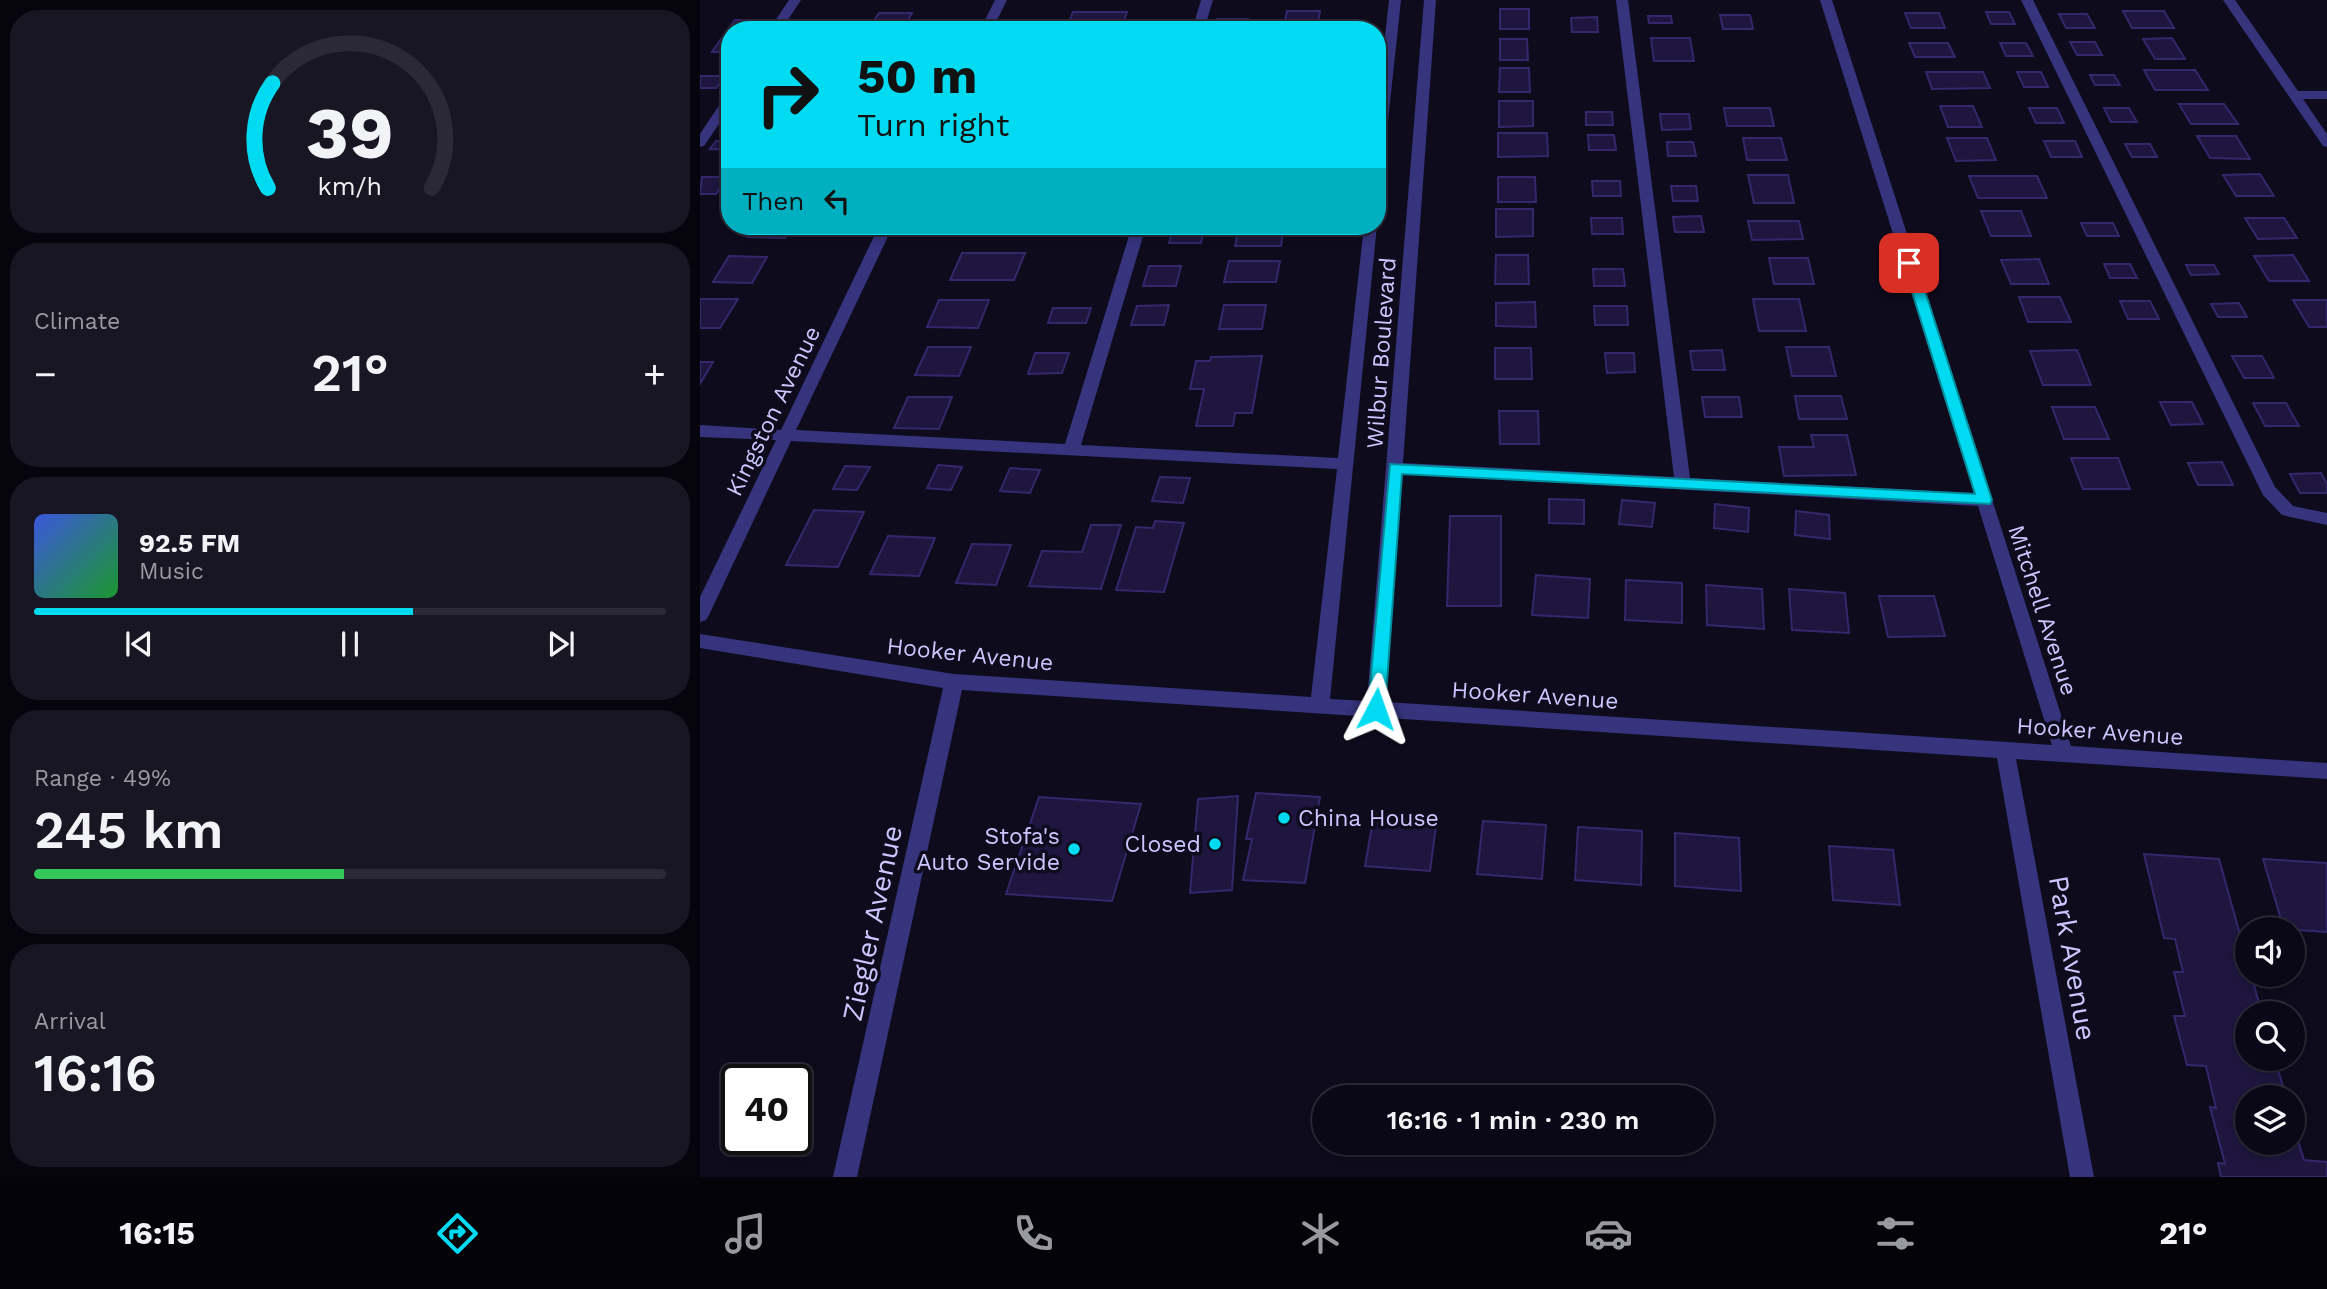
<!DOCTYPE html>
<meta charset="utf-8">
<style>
:root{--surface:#0a0816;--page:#181623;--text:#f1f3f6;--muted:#999aa1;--line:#2a2935;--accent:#00dbf1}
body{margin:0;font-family:"Work Sans",sans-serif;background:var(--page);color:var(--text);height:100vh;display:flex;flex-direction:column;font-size:26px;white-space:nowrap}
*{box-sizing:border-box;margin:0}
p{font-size:23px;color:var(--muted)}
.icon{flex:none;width:38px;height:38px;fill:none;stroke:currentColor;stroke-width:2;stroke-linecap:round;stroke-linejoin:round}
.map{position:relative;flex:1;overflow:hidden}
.details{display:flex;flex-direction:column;gap:10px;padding:10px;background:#06040c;width:700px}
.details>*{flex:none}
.guide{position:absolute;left:21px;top:21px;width:665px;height:214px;border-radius:28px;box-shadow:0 4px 10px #0003,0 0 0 2px var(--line);background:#00dbf1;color:#111;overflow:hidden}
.buttons{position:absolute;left:1535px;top:917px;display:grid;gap:14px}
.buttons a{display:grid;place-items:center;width:70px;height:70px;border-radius:50%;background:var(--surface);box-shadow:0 4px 10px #0003,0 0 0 2px var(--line);font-size:35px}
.speed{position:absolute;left:21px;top:1064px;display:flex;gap:14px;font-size:35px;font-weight:700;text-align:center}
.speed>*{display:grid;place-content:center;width:91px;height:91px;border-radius:50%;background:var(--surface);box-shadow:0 4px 10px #0003,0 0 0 2px var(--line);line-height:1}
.speed .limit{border:4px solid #111;border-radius:10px;background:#fff;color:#111}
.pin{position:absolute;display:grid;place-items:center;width:60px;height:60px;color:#fff;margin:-30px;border-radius:14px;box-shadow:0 4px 10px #0006}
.me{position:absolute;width:77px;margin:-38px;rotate:4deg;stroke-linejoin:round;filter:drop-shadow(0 0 5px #0008)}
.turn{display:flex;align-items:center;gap:24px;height:147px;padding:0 21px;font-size:32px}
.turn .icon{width:91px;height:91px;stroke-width:2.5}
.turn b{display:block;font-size:49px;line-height:60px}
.then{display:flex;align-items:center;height:66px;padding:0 21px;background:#0003;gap:14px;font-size:26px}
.big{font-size:52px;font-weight:600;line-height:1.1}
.details .card{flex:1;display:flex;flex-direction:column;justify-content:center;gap:10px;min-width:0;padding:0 24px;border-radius:28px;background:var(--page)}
.details .dial{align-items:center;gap:0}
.dial svg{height:182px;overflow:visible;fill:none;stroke:var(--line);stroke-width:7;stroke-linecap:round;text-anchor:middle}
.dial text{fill:var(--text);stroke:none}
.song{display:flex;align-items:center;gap:21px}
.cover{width:84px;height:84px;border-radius:10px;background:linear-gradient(135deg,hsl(230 70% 55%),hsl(130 70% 35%))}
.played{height:7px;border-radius:4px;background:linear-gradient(90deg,var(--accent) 60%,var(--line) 60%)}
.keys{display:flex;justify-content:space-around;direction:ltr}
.heat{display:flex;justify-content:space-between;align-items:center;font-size:38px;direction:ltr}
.charge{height:10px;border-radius:5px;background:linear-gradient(90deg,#34c759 49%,var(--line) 0)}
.trip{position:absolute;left:612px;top:1085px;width:402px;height:70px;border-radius:35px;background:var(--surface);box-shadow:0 4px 10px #0003,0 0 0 2px var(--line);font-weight:600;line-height:70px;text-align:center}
.tabs{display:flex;height:112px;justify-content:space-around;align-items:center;background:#040309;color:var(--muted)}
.tabs .icon{width:49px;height:49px}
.tabs .on{color:var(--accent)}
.tabs b{font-size:32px;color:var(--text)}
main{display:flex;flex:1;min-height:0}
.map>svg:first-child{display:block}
</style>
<main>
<section class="details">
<div class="card dial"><svg viewBox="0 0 100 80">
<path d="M14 69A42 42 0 1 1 86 69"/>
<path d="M14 69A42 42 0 0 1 16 23" stroke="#00dbf1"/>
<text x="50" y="56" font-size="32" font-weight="700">39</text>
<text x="50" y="72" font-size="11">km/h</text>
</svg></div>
<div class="card"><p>Climate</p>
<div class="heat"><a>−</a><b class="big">21°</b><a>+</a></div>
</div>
<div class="card">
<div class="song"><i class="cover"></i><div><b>92.5 FM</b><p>Music</p></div></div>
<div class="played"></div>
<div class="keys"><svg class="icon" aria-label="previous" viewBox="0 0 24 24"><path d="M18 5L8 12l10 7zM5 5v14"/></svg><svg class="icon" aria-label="pause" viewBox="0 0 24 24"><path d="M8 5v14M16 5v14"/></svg><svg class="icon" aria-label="next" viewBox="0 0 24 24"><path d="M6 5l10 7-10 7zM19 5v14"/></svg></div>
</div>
<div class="card"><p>Range · 49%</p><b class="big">245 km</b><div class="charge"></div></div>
<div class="card"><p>Arrival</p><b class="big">16:16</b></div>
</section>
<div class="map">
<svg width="1627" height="1177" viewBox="0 0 1627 1177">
<rect width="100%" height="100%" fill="#0e0b1d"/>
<!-- building -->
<path fill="#1e163e" stroke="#34276b" stroke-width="2" d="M800 9H829V29H800Z
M587 11H620L617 30H583Z
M1423 11H1464L1474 28H1432Z
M373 12H427L421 28 366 29Z
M1286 12H1309L1315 24H1291Z
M179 13H212L203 29 169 28Z
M1205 13H1239L1245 28H1211Z
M1359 14H1387L1395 28H1366Z
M1020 15H1050L1053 29H1023Z
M948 16H971L972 23H949Z
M897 17 898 32H872L871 18Z
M517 19H548L546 30H514Z
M35 20H63L56 30H30L26 32Z
M951 38H990L994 61H954Z
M1472 38 1485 59H1455L1443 39Z
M21 39H30V52H12Z
M800 39H827L828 60H800Z
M1370 42H1395L1402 55H1377Z
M1209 43H1248L1255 57H1215Z
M1300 43H1326L1333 56H1306Z
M800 68H829L830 92H799Z
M1444 70H1495L1508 90H1455Z
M1226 72H1283L1290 88 1232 89Z
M1317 72H1341L1348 87H1324Z
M1390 75H1414L1420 85H1395Z
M0 76H25L16 88H0Z
M799 101H833V126L799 127Z
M1479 104H1524L1538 124H1491Z
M1240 106H1273L1282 127H1248Z
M1024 108H1070L1074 126H1027Z
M1329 108H1357L1364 123H1336Z
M1404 108H1429L1437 122H1411Z
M886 112H912L913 125H886Z
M960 114H989L991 129 962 130Z
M798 133H847L848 156 798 157Z
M888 135H914L916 150H889Z
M1497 136H1536L1550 159 1510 158Z
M1043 138H1081L1087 160H1047Z
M1247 138H1287L1296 160 1256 161Z
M16 141H30V146L28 150 10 149Z
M1344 141H1375L1382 157H1351Z
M967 142H993L996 156H968Z
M1425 144H1450L1457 157H1432Z
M1560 174 1574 196H1536L1523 175Z
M1048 175H1088L1094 203H1054Z
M1269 176H1337L1347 198H1278Z
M2 177H27L16 194H0Z
M798 177H835L836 202H798Z
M892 181H920L921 196H893Z
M971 186H996L998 201H973Z
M796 209H833V236L796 237Z
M1281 211H1321L1331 236H1291Z
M1001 216 1004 232H975L973 217Z
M891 218H922L923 234H892Z
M1545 218H1584L1597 238 1558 239Z
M1048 221H1099L1103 239 1052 240Z
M1381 223H1413L1419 236H1387Z
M55 226H92L85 238 48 237Z
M272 226H318L315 235 268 236Z
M474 226H505L501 243H469Z
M539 226H584L581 246H535Z
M262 253H325L314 280H250Z
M796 255H828L829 284H795Z
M1593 255 1609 281H1569L1554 256Z
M29 256 67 257 52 283 13 282Z
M1069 258H1108L1114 284H1074Z
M1339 259 1349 284H1311L1301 260Z
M529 261H580L576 282H524Z
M1404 264H1430L1437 278H1410Z
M1486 265H1514L1519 274 1491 275Z
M449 266H481L476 286H443Z
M893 269H923L925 286H894Z
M1319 297H1360L1371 322H1328Z
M0 299H38L20 328H0Z
M1053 299H1099L1106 331H1059Z
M239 300H289L278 328 227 327Z
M1593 300H1627V327H1609Z
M1420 301H1450L1459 319H1428Z
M835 302 836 327 796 326V303Z
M1539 303 1547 317H1518L1511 304Z
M469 305 464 325H431L437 306Z
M524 305H566L562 329H519Z
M894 306H927L928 325H895Z
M353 308H391L386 323H348Z
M228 347H271L259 376 215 375Z
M1086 347H1129L1136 376H1092Z
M795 348H831L832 379H795Z
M1022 350 1025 370H993L990 351Z
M1377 350 1391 385H1343L1330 351Z
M335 353H369L362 373 328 374Z
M905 353H934L935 372 907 373Z
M562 356 552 413H535L533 426H496L504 389H490L496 361H510L511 357Z
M1532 356H1562L1574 378H1544Z
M0 362H13L0 384Z
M1095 396H1141L1147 419H1099Z
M208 397H252L239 429 194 428Z
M1002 397H1039L1042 417H1005Z
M1460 402H1492L1503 424 1471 425Z
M1553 403H1586L1599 426H1565Z
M1352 407H1395L1409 439H1364Z
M799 411H838L839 444H800Z
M1111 435H1147L1156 475 1084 476 1079 447H1114Z
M1371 458H1418L1430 489H1383Z
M1522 462 1533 485H1498L1488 463Z
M238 465 262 467 251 490 227 488Z
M145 466 170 467 157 490 133 489Z
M310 468 340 470 330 493 300 491Z
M1621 473 1627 484V493H1600L1590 474Z
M460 477 490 478 483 503 452 501Z
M849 499 884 500V524L849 523Z
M922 500 955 503 952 527 919 524Z
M1015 504 1049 508 1048 532 1014 528Z
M114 510 164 512 138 567 86 565Z
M1096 511 1129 515 1130 539 1095 535Z
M750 516H801V606H747Z
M455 521 484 523 464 592 416 590 436 527 453 528Z
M391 525H421L401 589 329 586 342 551 382 552Z
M188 536 235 538 219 576 170 574Z
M272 544 311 545 296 585 256 583Z
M836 575 890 579 888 618 832 615Z
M926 580 982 583V623L925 620Z
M1006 585 1062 589 1064 629 1007 625Z
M1089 589 1145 593 1149 633 1092 630Z
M1179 596H1234L1245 636 1188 637Z
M556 793 620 797 605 883 543 880 552 839H546Z
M538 796 532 890 490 893 498 799Z
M339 797 441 804 412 901 306 894Z
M674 814 737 818 730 871 665 866Z
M783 821 846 825 842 879 777 874Z
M878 827 942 831 941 885 875 880Z
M975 833 1039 838 1041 891 975 886Z
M1129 846 1193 850 1200 905 1133 900Z
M1444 854 1519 859 1547 960V975H1551L1562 1013H1547V1059H1575L1586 1097H1547V1143H1592V1121L1604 1160 1627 1162V1177H1521L1518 1163 1525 1164 1510 1107 1516 1108 1506 1066 1487 1065 1474 1016H1485L1474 972H1483L1475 939 1464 938Z
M1563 859 1627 863V932L1584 929Z"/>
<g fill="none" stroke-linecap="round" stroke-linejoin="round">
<!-- minor -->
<path fill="#36347d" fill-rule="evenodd" d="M89 0H101L81 30H69Z
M295 0H307L292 30H280Z
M501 0H513L504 30H492Z
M689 0H701L683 167 677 171V108Z
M724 0H736L703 463 974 477 916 0H928L990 478 1274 493 1120 0H1132L1371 746 1627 763V779L1316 759 1394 1177H1370L1297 758 262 690 157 1177H133L243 688 0 648V634L254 674 611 697 637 469 91 441 9 615 6 620 0 622V597L76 440 0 437V425L81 430 179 226H193L96 430 365 444 432 226H446L381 445 638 458 664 226 677 225 630 699 667 701ZM702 474 1278 506 1352 745 686 702Z
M1321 0H1333L1575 487 1593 506 1627 513V525L1582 515 1563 495Z
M1523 0H1535L1598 91H1627V99H1603L1627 134V147L1623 146Z
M30 94V108L4 146 0 147V134L26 95Z"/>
</g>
<!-- route -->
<path fill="#00dbf1" stroke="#008e9d" stroke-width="2" d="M1209 259 1216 263 1292 500 1290 504 702 474 685 709 682 714H670L668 709 690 464 1275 494 1203 263Z"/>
<!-- markers -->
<g fill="#00dbf1" stroke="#0e0b1d" stroke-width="2.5">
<circle cx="584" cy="818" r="7"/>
<circle cx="515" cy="844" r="7"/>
<circle cx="374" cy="849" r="7"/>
</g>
<g text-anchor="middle" stroke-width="7" stroke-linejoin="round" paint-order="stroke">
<!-- street labels -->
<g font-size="23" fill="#ccc6ff" stroke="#0e0b1d">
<text transform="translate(681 353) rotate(-86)" y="8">Wilbur Boulevard</text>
<text transform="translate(73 411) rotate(-64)" y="8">Kingston Avenue</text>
<text transform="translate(1343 610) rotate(72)" y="8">Mitchell Avenue</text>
<text transform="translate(270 654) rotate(6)" y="8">Hooker Avenue</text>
<text transform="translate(835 695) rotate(4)" y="8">Hooker Avenue</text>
<text transform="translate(1400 731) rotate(4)" y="8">Hooker Avenue</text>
</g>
<!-- poi labels -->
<g font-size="23" fill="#ccc6ff" stroke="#0e0b1d" text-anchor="end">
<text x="598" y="826" text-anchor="start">China House</text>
<text x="360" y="844">Stofa's<tspan x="360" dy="26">Auto Servide</tspan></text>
<text x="501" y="852">Closed</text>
</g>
<!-- near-street labels -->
<g font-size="28" fill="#ccc6ff" stroke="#0e0b1d">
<text transform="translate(172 923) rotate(-78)" y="10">Ziegler Avenue</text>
<text transform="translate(1373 958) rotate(80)" y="10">Park Avenue</text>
</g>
</g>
</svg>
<div class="buttons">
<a><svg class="icon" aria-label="sound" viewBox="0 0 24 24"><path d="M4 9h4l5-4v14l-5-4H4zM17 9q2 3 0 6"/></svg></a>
<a><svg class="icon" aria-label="search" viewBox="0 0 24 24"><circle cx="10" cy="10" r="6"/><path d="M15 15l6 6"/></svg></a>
<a><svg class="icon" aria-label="layers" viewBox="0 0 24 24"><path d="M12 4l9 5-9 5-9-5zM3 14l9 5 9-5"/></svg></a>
</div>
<div class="speed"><div class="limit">40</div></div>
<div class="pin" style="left:1209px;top:263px;background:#d93025"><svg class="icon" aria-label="arrive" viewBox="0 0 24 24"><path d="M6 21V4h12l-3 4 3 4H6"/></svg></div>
<svg class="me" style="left:676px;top:709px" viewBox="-20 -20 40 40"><path d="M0-17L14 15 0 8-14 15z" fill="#00dbf1" stroke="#fff" stroke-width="4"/></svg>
<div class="trip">16:16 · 1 min · 230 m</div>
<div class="guide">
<div class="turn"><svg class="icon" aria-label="right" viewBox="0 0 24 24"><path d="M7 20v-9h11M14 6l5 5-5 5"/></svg><div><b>50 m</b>Turn right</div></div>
<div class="then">Then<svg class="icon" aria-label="left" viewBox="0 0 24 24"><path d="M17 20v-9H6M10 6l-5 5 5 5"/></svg></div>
</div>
</div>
</main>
<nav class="tabs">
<b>16:15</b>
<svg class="icon on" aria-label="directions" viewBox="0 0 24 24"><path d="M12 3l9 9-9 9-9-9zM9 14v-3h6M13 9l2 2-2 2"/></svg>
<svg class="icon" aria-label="music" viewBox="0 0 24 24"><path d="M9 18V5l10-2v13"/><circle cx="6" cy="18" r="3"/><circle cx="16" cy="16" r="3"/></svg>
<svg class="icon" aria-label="phone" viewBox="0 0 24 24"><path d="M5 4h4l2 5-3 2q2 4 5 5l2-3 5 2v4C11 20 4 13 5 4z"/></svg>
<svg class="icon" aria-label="climate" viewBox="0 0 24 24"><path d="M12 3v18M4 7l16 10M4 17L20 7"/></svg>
<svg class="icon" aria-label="car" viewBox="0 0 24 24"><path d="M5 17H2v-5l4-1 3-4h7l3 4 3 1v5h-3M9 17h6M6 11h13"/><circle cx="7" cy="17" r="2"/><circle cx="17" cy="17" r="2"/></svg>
<svg class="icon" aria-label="filters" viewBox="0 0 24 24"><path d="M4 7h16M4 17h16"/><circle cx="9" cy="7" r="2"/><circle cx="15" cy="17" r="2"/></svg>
<b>21°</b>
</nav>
